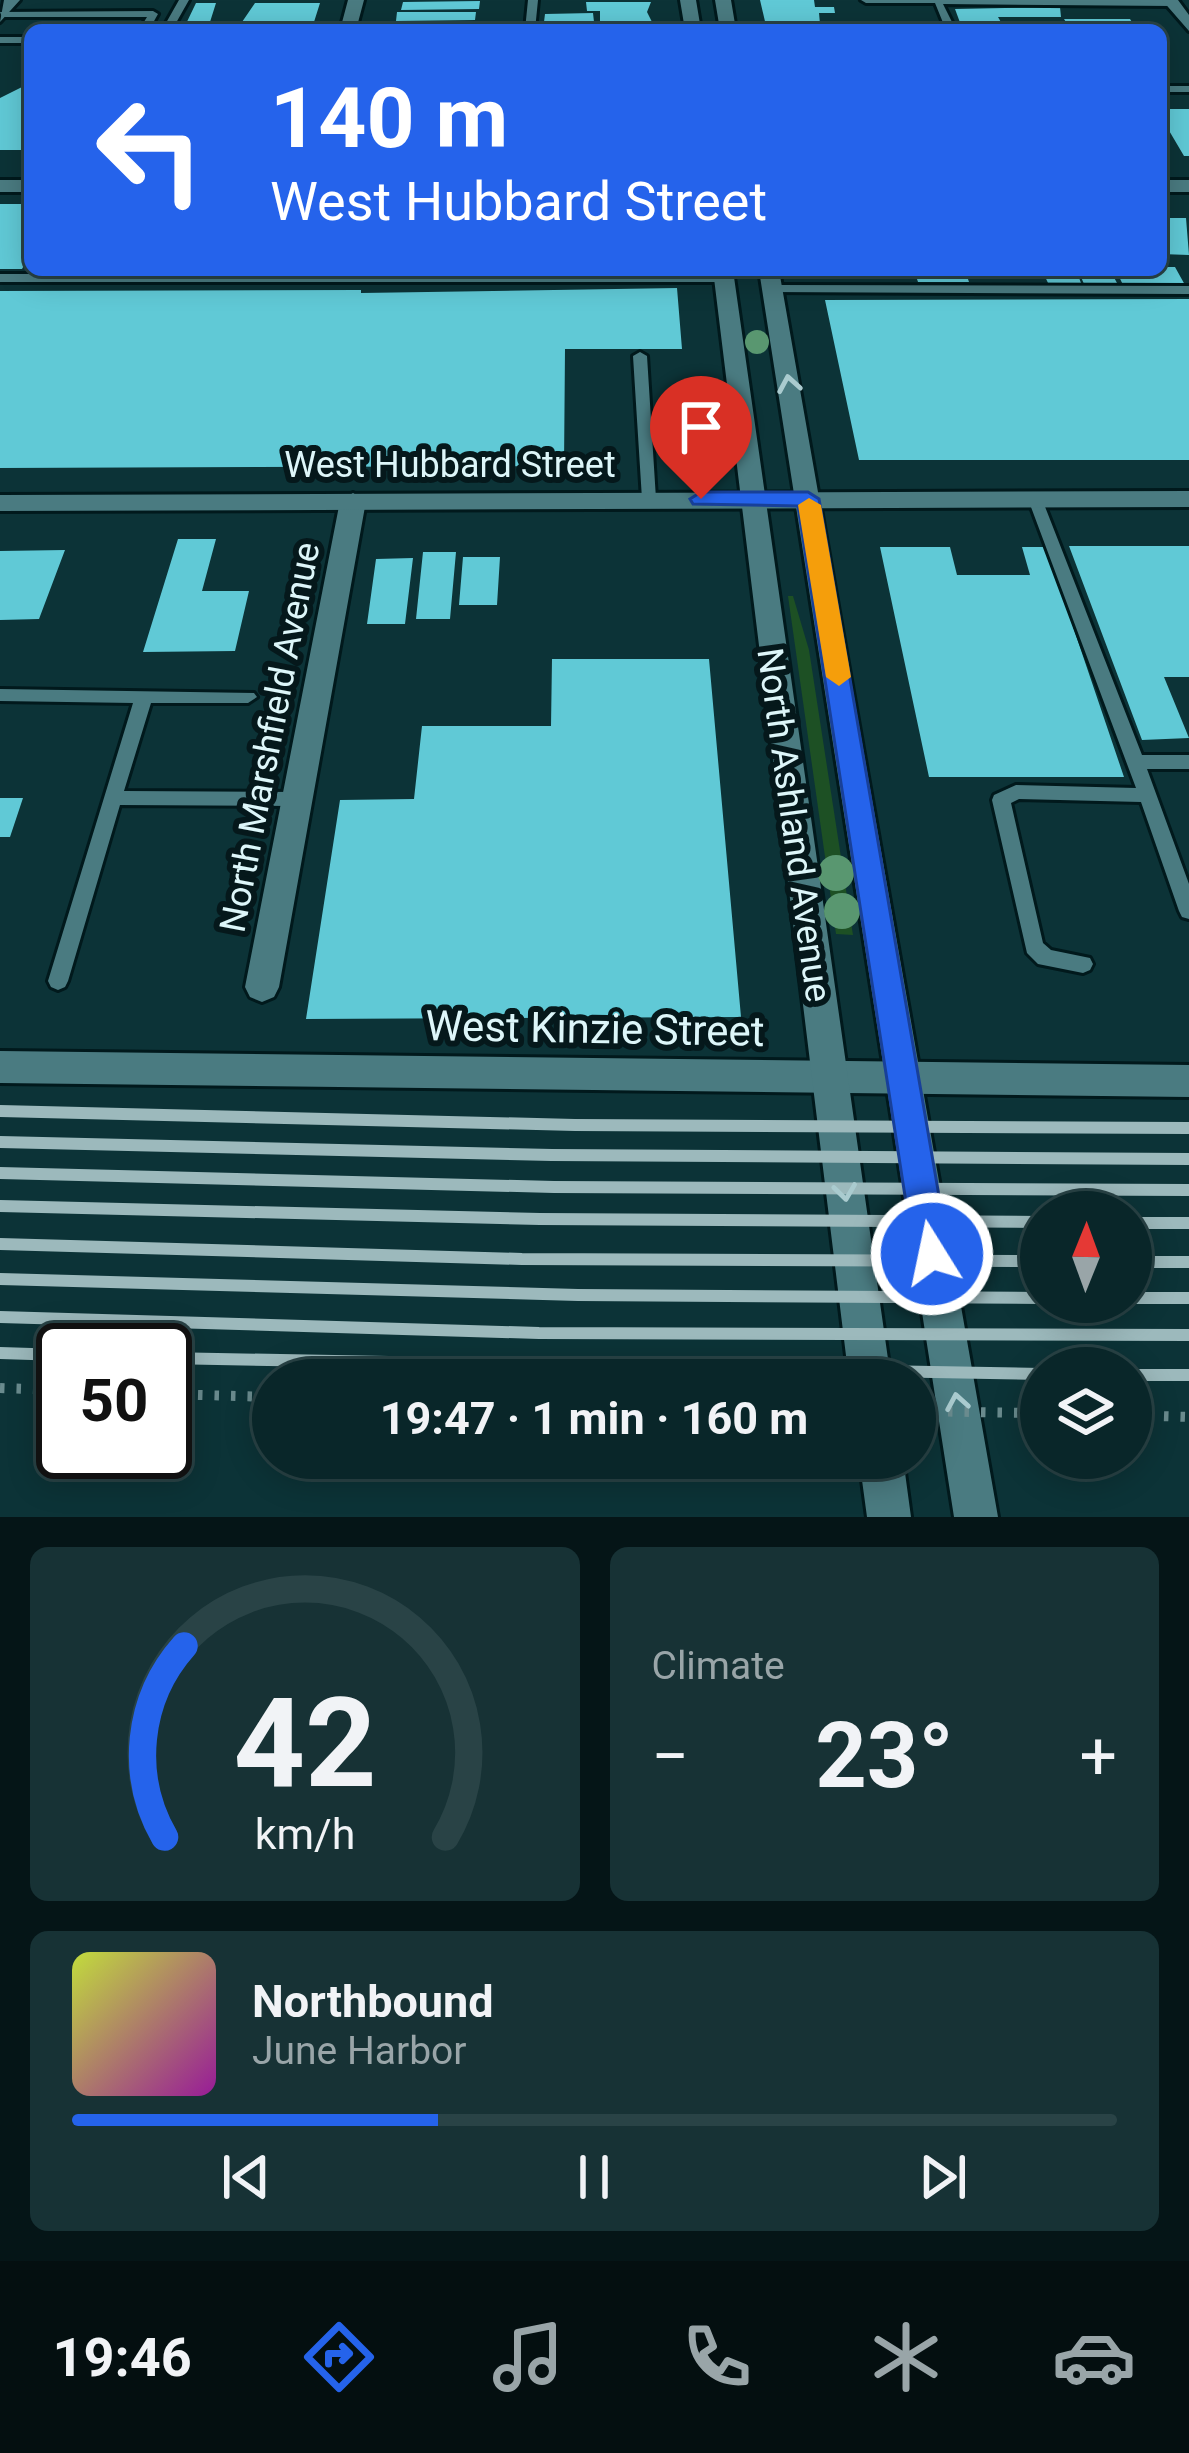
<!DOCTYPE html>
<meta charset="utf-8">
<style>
:root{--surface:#092629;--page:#173235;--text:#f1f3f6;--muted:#99a5a8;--line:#294346;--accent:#2563eb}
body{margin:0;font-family:Roboto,sans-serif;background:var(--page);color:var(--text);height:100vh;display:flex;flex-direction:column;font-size:45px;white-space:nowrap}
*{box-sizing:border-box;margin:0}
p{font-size:39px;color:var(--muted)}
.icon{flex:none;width:66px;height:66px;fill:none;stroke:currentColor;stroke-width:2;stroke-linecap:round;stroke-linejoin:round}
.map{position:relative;height:1517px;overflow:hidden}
.details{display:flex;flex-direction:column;gap:30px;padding:30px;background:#051517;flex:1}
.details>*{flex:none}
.hud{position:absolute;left:24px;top:24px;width:1143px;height:252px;border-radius:18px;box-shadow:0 6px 30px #0003,0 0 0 3px var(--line);background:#2563eb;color:#fff;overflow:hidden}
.needle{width:78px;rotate:1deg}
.buttons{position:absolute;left:1020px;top:1191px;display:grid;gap:24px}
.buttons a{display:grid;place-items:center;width:132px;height:132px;border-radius:50%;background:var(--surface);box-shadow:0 6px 30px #0003,0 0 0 3px var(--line);font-size:60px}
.speed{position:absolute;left:36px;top:1323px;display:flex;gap:24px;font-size:60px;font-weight:700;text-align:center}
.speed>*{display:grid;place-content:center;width:156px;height:156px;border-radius:50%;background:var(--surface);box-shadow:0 6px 30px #0003,0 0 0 3px var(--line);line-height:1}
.speed .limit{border:6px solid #111;border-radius:18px;background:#fff;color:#111}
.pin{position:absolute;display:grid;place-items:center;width:102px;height:102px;color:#fff;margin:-123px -51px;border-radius:50% 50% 50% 0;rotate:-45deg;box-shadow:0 0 12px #0007}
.pin .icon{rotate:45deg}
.me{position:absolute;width:132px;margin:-66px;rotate:350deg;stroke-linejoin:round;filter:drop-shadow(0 0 9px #0008)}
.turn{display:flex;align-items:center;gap:42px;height:252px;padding:0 48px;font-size:54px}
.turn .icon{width:156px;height:156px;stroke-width:2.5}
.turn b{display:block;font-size:84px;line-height:102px}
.big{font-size:90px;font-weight:700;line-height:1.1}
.details .widget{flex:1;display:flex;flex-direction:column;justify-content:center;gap:18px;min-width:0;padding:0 42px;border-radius:18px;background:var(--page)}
.details .dial{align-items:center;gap:0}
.dial svg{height:312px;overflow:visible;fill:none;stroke:var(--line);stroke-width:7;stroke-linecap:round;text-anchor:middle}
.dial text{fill:var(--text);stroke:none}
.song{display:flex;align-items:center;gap:36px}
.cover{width:144px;height:144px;border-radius:18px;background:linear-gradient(135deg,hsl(70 70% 55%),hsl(300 70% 35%))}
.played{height:12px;border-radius:6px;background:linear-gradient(90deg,var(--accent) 35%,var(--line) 35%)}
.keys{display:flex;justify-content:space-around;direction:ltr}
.heat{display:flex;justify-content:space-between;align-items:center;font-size:66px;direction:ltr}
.details .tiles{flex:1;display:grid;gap:30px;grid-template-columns:1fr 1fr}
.widget:last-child{grid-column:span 2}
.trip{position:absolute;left:252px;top:1359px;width:684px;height:120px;border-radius:60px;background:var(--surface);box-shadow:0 6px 30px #0003,0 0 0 3px var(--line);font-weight:700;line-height:120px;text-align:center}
.dock{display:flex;height:192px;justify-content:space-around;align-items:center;background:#040f10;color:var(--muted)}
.dock .icon{width:84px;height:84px}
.dock .on{color:var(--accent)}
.dock b{font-size:54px;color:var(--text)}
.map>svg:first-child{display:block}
</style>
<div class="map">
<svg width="1189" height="1517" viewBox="0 0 1189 1517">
<rect width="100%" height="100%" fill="#0c3337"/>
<!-- green -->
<path fill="#1d5024" d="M788 596H793L809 650 853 935 836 934Z"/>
<!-- building -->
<path fill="#60c9d6" d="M760 0H814L815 7H834L835 13H819L820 24 838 23 840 30H767Z
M480 1 479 9 401 10 403 2Z
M586 2H651L647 12 656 30H543L545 14 593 13 594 22H600V11H587Z
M196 3H216L210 22H195L210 24 208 30H183Z
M255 3H320L314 22H297L294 30H233L235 24H289L242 22Z
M1060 7 1061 17H998L1002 24H993L996 30 962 28 955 9Z
M397 12H476L475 20 396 21Z
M1064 19H1130L1137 30H1071Z
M391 23H489L488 30H390Z
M26 85H30V118L22 131H30V150H0V98Z
M1161 109H1189V156H1184L1161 117Z
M0 204H30V255L22 269H0Z
M1161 218H1186L1189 255 1161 254Z
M1161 267H1175L1185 285H1123L1116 270Z
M914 270H965L969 282H918Z
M1042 270H1076L1081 283H1048Z
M1078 270H1110L1117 283 1084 284Z
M677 288 682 349H565L564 466 0 468V291L361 290V293Z
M1189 299V460H859L825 300Z
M178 539H216L202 591H249L235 651 143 652Z
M1069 546H1189V677H1164L1189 738 1142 740Z
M880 547H950L957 575H1030L1022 547H1046L1124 777H929Z
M65 550 39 619 0 620V551Z
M423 552H456L450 619H416Z
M463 557H500L497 605H459Z
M413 558 405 624H367L376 559Z
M552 659H709L741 1017 306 1019 340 800 414 799 422 726H551Z
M0 798H23L10 837H0Z"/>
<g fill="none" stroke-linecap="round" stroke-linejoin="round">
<defs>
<path id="service" d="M179 0H189L172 30H162Z
M528 0H538L535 30H525Z
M861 0H1172L1177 3 1172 6 943 4 956 30H946L935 3H866Z
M0 12 153 11 158 14 149 30H139L147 17H2Z
M0 37H30V43H0Z
M1161 86H1189V92H1161Z
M0 274H724L730 278 724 282H0Z
M773 285 1189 286V294L769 292 767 289Z
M640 352 647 356 656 499 649 504 642 499 633 356Z
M1035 494 1042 499 1142 755H1189V769H1147L1189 884V919L1182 917 1179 911 1141 802 1019 799 1011 803 1043 943 1051 950 1090 958 1093 964 1090 970 1083 973 1038 964 1027 953 992 800 994 795 1016 785 1136 788 1028 499Z
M0 689 254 693 257 697 248 703H151L124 791 297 792 304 794 306 799 304 804 297 806 120 805 68 981 65 987 58 990 51 987 48 981 133 703 0 701Z"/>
<path id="minor" d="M4 0H20L0 22Z
M348 0H364L356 30H340Z
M1162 0H1178L1189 15V31Z
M353 493 366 501 279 987 274 997 262 1002 250 997 245 987 340 501Z
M0 1051 1189 1065V1097L0 1083Z"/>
<path id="tertiary" d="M1189 491V507L0 511V495Z"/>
<path id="secondary" d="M680 0H696L701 30H685Z
M715 0H731L736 30H720Z
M0 180H30V192H0Z
M1161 180H1189V192H1161Z
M713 270H733L891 1380H849Z
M759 270H779L998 1517H954Z
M859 1458H903L911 1517H867Z"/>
</defs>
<!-- service casing -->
<use href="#service" stroke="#01191c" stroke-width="6"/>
<!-- minor casing -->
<use href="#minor" stroke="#01191c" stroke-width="6"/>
<!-- tertiary casing -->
<use href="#tertiary" stroke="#01191c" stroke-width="6"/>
<!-- secondary casing -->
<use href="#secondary" stroke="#01191c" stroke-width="6"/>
<!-- path -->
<path stroke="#6a8b8e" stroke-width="10" stroke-dasharray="4.5 12" stroke-linecap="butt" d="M0 1388 63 1390
M165 1394 273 1397
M1032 1413H1041
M1131 1415 1189 1417"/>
<!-- service -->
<use href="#service" fill="#4a7b81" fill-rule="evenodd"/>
<!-- minor -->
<use href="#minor" fill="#4a7b81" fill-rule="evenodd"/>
<!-- tertiary -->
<use href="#tertiary" fill="#4a7b81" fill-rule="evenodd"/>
<!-- secondary -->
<use href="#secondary" fill="#4a7b81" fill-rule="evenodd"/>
<!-- rail -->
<path stroke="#9cb9bc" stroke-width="12" d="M0 1111 575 1125 1189 1128
M0 1142 552 1155 1189 1159
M0 1173 554 1187 1189 1190
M0 1206 540 1219 1041 1222
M1131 1223H1189
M0 1244 522 1259 1041 1261
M1131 1262H1189
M0 1279 578 1295 1041 1298
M1131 1298H1189
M0 1317 539 1333 1189 1335
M0 1353 63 1355
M165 1358 1041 1374
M1131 1375H1189"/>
<!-- path-bridge -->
<path stroke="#6a8b8e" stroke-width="10" stroke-dasharray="4.5 12" stroke-linecap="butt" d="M915 1411 1032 1413"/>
</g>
<!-- trees -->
<g fill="#599770">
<circle cx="757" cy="342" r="12"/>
<circle cx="836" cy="873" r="18"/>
<circle cx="842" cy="911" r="18"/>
</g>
<!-- one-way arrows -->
<defs><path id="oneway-chevron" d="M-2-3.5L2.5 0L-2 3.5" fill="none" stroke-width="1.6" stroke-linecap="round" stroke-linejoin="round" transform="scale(3)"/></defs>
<g stroke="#aacbcf">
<use href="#oneway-chevron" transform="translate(789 384) rotate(-100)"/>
<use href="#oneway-chevron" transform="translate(845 1192) rotate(82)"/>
<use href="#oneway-chevron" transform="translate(957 1402) rotate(-100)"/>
</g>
<!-- route -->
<path fill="#2563eb" stroke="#184099" stroke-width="3" d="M701 492H808L819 499 949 1254 944 1266 932 1271 919 1266 914 1254 798 506 693 504 690 499Z"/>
<!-- slow -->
<path fill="#f59e0b" d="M809 498 821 505 851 677 839 686 826 677 798 505Z"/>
<g text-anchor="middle" stroke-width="12" stroke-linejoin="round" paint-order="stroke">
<!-- street labels -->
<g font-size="36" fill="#ddf6f9" stroke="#05181b">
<text x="450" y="477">West Hubbard Street</text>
<text transform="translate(269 737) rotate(-79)" y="13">North Marshfield Avenue</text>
<text transform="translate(795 825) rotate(82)" y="13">North Ashland Avenue</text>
</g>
<!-- near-street labels -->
<g font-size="42" fill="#ddf6f9" stroke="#05181b">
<text transform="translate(595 1028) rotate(1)" y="15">West Kinzie Street</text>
</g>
</g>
</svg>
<div class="buttons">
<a><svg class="needle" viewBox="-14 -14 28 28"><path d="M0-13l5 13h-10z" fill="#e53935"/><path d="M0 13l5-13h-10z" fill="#99a5a8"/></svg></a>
<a><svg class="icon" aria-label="layers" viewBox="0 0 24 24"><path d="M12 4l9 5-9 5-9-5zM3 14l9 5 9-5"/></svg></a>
</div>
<div class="speed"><div class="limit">50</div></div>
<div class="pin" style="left:701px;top:499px;background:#d93025"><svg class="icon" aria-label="arrive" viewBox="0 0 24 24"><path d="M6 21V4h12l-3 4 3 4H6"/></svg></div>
<svg class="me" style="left:932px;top:1254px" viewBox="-20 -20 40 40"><circle r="17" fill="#2563eb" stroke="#fff" stroke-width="3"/><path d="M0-11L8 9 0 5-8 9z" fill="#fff"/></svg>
<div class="trip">19:47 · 1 min · 160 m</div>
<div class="hud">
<div class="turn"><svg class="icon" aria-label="left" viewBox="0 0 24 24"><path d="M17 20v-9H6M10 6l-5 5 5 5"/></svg><div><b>140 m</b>West Hubbard Street</div></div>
</div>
</div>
<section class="details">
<div class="tiles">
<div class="widget dial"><svg viewBox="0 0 100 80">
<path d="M14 69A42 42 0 1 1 86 69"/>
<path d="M14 69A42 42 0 0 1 19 20" stroke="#2563eb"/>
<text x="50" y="56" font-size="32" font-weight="700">42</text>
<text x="50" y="72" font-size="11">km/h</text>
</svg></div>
<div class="widget"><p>Climate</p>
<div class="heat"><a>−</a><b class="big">23°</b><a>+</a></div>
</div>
<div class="widget">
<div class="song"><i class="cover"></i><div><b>Northbound</b><p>June Harbor</p></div></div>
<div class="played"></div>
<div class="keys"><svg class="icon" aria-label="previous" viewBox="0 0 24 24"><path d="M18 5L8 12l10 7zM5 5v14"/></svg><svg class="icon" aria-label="pause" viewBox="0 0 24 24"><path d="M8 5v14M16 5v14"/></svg><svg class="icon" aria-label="next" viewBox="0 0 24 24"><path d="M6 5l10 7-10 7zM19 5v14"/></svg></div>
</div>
</div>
</section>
<nav class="dock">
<b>19:46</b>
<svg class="icon on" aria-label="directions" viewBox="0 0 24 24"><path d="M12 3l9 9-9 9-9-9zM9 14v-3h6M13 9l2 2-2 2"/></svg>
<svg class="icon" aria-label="music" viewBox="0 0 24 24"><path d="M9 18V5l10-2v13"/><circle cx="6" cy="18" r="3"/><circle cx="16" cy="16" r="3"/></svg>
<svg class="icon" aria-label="phone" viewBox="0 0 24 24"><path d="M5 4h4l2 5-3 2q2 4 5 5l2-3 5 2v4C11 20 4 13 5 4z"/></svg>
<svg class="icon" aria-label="climate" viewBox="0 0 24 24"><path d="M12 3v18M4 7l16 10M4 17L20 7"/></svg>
<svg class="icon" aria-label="car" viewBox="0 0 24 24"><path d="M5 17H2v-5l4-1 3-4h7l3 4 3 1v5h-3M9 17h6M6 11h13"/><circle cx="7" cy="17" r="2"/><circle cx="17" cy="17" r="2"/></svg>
</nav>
